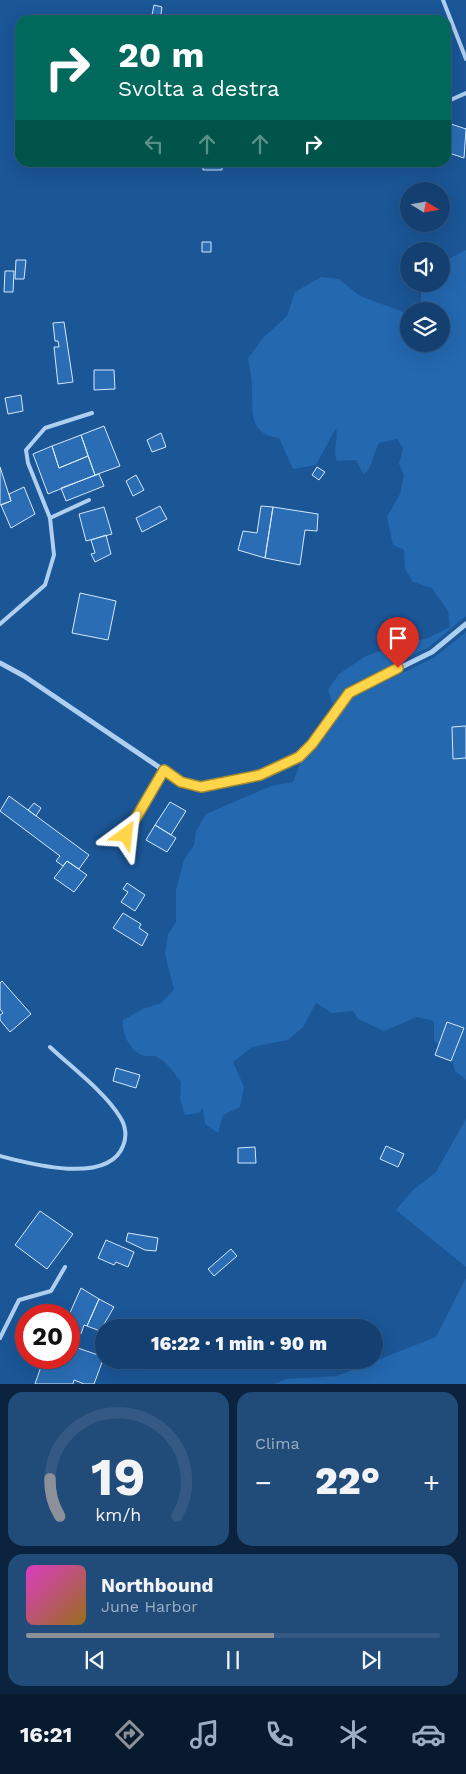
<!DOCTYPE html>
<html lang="it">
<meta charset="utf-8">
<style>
:root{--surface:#144071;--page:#214b79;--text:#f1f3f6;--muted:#9dafc3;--line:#335984;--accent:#8c9099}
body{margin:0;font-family:"Work Sans",sans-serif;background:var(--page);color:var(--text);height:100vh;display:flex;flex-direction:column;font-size:19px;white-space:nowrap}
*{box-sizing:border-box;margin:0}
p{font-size:16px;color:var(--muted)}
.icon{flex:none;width:28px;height:28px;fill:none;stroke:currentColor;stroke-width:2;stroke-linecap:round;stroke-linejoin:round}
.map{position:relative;height:1384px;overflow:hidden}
.panel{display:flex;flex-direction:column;gap:8px;padding:8px;background:#0b233e;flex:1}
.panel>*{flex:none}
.banner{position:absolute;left:15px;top:15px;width:436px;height:152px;border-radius:15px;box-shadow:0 5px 20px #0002,0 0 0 1px var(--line);background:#00695c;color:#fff;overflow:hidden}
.needle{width:32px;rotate:101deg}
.fabs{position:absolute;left:400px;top:182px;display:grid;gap:10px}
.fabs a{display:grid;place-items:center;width:50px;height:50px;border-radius:50%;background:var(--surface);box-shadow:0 5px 20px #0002,0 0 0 1px var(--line);font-size:25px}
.speed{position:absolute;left:15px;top:1304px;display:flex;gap:10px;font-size:25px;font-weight:700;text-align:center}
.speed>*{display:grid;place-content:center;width:65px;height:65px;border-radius:50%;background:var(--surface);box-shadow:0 5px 20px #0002,0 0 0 1px var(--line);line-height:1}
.speed .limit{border:8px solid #d22;background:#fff;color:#111}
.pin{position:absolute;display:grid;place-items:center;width:42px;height:42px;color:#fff;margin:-51px -21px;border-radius:50% 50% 50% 0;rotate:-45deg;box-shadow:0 0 5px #0007}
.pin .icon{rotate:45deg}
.me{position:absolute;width:55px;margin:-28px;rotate:30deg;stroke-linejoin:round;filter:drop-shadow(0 0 4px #0008)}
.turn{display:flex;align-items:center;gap:18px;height:105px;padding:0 20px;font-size:22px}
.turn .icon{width:65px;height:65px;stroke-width:2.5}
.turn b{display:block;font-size:35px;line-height:42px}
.lanes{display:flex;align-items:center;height:48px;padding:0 20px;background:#0003;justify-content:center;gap:25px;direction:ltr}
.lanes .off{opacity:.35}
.big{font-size:38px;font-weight:800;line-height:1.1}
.panel .widget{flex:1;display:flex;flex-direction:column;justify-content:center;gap:8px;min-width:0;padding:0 18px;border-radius:15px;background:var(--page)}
.panel .dial{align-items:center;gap:0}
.dial svg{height:130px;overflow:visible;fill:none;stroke:var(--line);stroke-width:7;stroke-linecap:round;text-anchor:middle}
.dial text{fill:var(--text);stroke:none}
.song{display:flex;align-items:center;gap:15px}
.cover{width:60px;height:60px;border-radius:8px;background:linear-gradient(135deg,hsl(310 70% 55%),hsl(40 70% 35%))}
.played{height:5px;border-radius:2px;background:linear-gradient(90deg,var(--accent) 60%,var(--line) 60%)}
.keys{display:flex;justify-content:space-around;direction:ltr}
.heat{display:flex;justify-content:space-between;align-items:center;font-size:28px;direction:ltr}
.panel .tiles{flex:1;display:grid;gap:8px;grid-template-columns:1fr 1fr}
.widget:last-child{grid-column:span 2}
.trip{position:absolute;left:95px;top:1319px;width:288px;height:50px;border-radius:25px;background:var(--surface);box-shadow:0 5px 20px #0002,0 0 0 1px var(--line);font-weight:800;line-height:50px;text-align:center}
.tabs{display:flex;height:80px;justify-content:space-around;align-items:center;background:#081a2d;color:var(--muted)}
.tabs .icon{width:35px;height:35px}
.tabs .on{color:var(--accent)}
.tabs b{font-size:22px;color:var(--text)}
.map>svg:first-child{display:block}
</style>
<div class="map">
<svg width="466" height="1384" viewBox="0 0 466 1384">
<rect width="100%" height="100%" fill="#1b5697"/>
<!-- green -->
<path fill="#2468b0" d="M466 250V616L429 647 345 688 333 704 328 690 339 674 364 657 379 651H389L400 642 426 639 450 627 448 611 432 588 413 582 405 569 404 550 393 545 387 517 400 494 404 475 399 464 403 448 397 439 379 443C373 454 373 466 364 475L356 460 337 461C332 451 339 439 336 428L316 465 293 469 279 438C247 435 253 408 252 386 251 376 250 367 248 358L264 337 287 316 295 292 321 277 339 279 360 296 409 314V344H441V311H421V293L426 284H441V263Z
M466 632V1080L455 1071 450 1053 434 1041V1021L417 1017 384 1031 358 1019 353 1011 332 1013 316 1003 303 1027 288 1040 252 1047 233 1062 244 1087 240 1107 223 1115 218 1133 205 1124 203 1108 198 1113 185 1115 180 1099 181 1082C174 1073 167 1062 157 1057 153 1055 149 1057 145 1056 131 1053 121 1033 123 1020L143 1009 161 1003 174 990 165 954 168 934 176 922V890L184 860 194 845 196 831 206 814 271 786 293 782 301 762 317 748 352 698 435 657Z
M466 1119V1267L396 1210 413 1190 436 1172Z
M466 1278V1384H274L286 1379 337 1376 436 1337Z"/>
<!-- building -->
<path fill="#2a6db5" stroke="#d5e8fb" d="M154 5 162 7 160 20H151Z
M451 124 466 129 464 158 446 152V139Z
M203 162H222V170H203Z
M202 242H211V252H202Z
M16 260H26L24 279H15Z
M5 271H14L13 292H4Z
M64 322 73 382 58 384 54 347H59L58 341H55L53 323Z
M94 370H114L115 389 94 390Z
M21 395 23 411 8 414 5 398Z
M104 426 120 466 95 475 81 435Z
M161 433 166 447 152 452 147 440Z
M81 435 88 456 59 468 52 446Z
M52 446 59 468 88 456 95 475 48 494 33 454Z
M0 467 11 501 0 505Z
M317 467 325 472 319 480 312 475Z
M99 474 104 486 66 501 61 488Z
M136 475 144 490 133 496 126 481Z
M24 487 35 514 11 528 1 505 11 501 9 494Z
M160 506 167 519 142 532 136 518Z
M261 506 273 507 265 558 238 550 243 531 257 533Z
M104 507 112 534 86 541 79 514Z
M273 507 318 514 317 531 305 530 300 565 265 558Z
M106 535 111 554 95 562 91 554 95 553 91 540Z
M80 593 116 601 108 640 72 633Z
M466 726V758L453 759 452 727Z
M9 796 89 855 79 869 67 861 63 866 56 861 60 856 0 811Z
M170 802 186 811 171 835 155 825Z
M34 803 41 808 36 816 28 810Z
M155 825 176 838 167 852 146 840Z
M67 861 87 875 74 892 54 878Z
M127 883 145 895 135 911 121 902 128 892 123 889Z
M123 913 141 924 139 928 148 934 142 946 113 928Z
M2 981 31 1014 10 1032 0 1020V1015L3 1013 0 1009V983Z
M447 1022 464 1028 451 1061 435 1055Z
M116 1068 140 1075 136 1088 113 1081Z
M386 1146 404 1154 398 1167 380 1159Z
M255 1147 256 1163H238V1148Z
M40 1211 73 1234 47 1269 15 1245Z
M128 1233 158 1238 156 1251 145 1250 126 1241Z
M106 1240 134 1252 128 1267 116 1262 114 1265 98 1258Z
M231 1249 237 1256 214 1276 208 1269Z
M81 1288 99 1299 87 1326 84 1325 81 1334 69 1328V1315Z
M99 1299 114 1307 100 1331 87 1326Z
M69 1345 104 1357 94 1384H84L74 1380 73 1384H35L44 1358H69Z"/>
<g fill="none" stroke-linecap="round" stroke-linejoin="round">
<!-- lane -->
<path stroke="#afcff0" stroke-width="4" d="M443 0 466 59
M446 102 466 93
M50 518 89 500
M0 624 45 585 54 555 50 518 28 463 26 450 45 428 92 413
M126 835 164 770
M0 1156C30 1164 108 1185 123 1146 127 1137 126 1126 120 1117 105 1092 71 1067 50 1047
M0 1338 19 1300 51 1291 65 1267"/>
<!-- street -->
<path stroke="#afcff0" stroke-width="5" d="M0 663 24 676 181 782 201 787 259 775 299 757 312 744 349 693 432 652 466 624"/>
</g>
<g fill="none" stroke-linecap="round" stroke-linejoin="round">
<defs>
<path id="route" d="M126 835 164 770 181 782 201 787 260 775 299 757 312 744 349 693 398 668"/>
</defs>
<!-- route casing -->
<use href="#route" stroke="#a68a30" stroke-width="12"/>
<!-- route -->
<use href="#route" stroke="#ffd54a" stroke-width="9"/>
</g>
</svg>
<div class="fabs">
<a><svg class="needle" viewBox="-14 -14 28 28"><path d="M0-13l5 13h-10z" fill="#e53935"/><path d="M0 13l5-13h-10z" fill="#9dafc3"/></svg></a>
<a><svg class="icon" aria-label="sound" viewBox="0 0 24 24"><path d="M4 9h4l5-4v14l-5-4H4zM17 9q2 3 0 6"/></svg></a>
<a><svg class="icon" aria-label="layers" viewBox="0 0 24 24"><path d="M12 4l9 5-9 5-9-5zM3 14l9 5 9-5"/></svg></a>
</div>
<div class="speed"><div class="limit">20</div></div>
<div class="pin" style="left:398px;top:668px;background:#d93025"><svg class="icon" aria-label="arrive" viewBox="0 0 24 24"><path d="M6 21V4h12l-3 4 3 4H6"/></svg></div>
<svg class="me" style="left:126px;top:835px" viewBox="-20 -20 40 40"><path d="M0-17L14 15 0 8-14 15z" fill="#ffd54a" stroke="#fff" stroke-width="4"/></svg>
<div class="trip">16:22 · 1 min · 90 m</div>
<div class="banner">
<div class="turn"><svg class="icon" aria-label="right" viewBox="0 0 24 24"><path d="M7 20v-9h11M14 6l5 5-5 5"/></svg><div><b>20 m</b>Svolta a destra</div></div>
<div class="lanes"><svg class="icon off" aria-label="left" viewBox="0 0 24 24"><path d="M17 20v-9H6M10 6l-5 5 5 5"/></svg><svg class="icon off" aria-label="ahead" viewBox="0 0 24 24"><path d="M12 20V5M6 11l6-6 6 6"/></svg><svg class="icon off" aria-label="ahead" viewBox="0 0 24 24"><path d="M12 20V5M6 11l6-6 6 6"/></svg><svg class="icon" aria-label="right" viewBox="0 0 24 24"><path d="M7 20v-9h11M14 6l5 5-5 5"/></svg></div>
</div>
</div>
<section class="panel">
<div class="tiles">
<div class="widget dial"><svg viewBox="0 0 100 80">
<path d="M14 69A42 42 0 1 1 86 69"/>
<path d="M14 69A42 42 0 0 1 8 46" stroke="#8c9099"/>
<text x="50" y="56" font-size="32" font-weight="700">19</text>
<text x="50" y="72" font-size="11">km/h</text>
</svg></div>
<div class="widget"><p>Clima</p>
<div class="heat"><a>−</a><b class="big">22°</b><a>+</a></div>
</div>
<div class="widget">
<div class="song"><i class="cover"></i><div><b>Northbound</b><p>June Harbor</p></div></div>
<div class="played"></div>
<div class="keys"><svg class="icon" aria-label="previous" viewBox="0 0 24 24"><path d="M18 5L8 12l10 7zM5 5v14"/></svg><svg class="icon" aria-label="pause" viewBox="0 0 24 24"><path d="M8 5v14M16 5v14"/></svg><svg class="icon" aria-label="next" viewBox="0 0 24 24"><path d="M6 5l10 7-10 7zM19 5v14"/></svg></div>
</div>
</div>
</section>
<nav class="tabs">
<b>16:21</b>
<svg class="icon on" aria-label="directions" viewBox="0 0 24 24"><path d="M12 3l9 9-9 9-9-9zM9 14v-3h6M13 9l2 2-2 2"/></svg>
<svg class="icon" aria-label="music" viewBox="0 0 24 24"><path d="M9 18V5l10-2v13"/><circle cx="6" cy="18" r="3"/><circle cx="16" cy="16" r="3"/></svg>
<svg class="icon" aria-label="phone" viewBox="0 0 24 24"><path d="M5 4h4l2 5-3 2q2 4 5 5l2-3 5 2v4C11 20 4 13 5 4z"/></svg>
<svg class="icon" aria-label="climate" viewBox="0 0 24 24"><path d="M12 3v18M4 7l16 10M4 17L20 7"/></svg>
<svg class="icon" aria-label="car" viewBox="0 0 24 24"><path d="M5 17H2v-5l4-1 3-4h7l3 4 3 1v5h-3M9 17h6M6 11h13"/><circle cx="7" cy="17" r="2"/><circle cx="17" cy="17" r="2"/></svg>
</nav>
